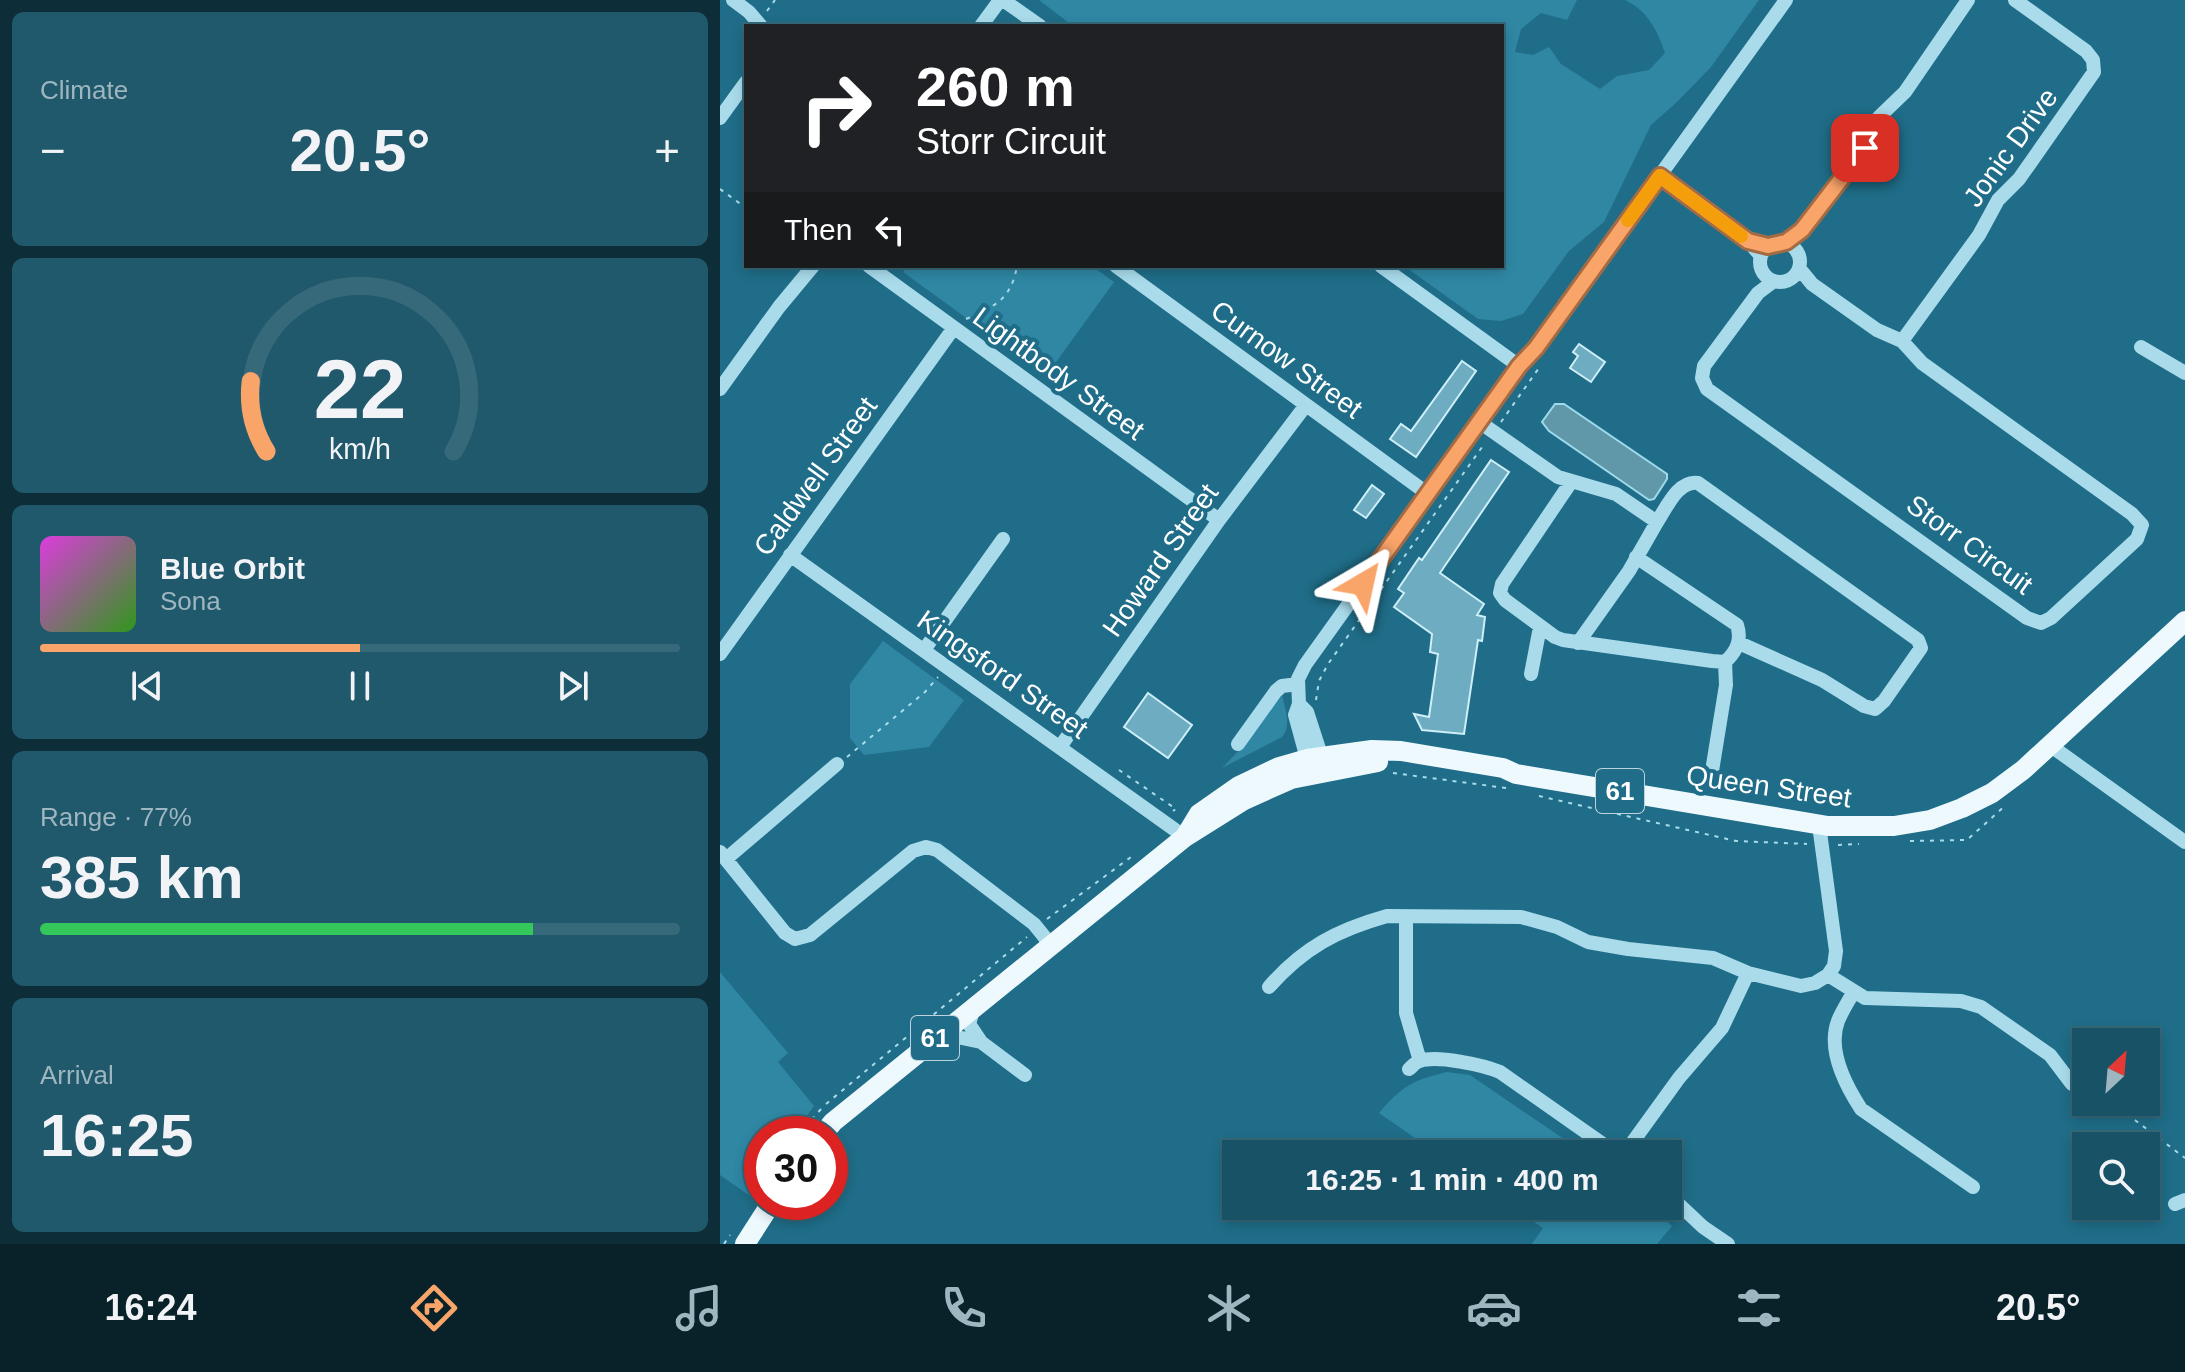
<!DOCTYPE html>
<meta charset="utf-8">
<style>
:root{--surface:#175266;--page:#20586c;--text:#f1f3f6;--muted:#9eb6bf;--line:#36697a;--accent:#f9a469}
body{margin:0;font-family:Helvetica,sans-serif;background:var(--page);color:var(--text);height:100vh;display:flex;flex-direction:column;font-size:30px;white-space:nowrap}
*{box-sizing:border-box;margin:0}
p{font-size:26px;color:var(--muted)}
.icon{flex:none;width:44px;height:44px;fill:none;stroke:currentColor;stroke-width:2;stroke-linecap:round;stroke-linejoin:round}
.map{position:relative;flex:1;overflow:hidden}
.details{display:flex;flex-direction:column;gap:12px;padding:12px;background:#0d2d38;width:720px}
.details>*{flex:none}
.banner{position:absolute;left:24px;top:24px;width:760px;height:244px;border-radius:0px;box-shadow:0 4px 12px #0003,0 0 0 2px var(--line);background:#202124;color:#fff;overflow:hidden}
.needle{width:52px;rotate:26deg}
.controls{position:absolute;left:1352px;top:1028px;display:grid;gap:16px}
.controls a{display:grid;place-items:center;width:88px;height:88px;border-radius:0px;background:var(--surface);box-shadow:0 4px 12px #0003,0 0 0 2px var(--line);font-size:40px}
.speed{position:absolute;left:24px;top:1116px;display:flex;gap:16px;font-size:40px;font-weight:700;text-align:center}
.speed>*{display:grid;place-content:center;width:104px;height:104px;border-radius:50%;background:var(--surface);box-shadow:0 4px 12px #0003,0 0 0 2px var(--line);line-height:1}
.speed .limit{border:12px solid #d22;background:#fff;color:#111}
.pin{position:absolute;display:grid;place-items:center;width:68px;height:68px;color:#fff;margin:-34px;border-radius:16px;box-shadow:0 4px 12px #0006}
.me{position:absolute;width:88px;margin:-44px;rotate:36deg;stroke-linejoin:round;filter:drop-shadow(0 0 6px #0008)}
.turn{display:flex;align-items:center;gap:28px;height:168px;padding:0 40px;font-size:36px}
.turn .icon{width:104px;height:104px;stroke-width:2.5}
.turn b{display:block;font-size:56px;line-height:68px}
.then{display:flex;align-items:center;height:76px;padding:0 40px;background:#0003;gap:16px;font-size:30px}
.big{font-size:60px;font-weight:600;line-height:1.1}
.details .widget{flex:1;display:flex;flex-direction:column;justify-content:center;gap:12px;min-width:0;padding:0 28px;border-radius:12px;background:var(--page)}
.details .dial{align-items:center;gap:0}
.dial svg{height:208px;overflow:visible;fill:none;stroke:var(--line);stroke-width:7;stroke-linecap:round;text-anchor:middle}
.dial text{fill:var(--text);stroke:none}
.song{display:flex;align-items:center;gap:24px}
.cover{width:96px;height:96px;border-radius:12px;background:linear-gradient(135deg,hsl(300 70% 55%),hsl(110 70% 35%))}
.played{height:8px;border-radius:4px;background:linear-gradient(90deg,var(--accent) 50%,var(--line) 50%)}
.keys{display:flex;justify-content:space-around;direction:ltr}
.heat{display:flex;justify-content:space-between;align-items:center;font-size:44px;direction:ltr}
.charge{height:12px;border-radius:6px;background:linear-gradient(90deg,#34c759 77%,var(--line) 0)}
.trip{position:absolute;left:502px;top:1140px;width:460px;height:80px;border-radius:0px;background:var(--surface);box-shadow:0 4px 12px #0003,0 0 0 2px var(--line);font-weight:600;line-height:80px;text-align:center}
.dock{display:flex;height:128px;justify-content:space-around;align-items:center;background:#092129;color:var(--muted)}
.dock .icon{width:56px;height:56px}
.dock .current{color:var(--accent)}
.dock b{font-size:36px;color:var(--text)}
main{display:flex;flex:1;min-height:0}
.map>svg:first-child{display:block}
</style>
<main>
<section class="details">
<div class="widget"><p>Climate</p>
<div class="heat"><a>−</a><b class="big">20.5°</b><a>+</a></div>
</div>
<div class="widget dial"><svg viewBox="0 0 100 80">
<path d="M14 69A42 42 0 1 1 86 69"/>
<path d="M14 69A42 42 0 0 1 8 42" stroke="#f9a469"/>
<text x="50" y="56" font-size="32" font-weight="700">22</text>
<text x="50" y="72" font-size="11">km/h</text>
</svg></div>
<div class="widget">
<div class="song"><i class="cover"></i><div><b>Blue Orbit</b><p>Sona</p></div></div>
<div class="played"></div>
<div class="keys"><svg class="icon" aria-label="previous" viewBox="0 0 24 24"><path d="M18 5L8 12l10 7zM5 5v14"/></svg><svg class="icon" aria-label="pause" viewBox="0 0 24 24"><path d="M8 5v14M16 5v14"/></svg><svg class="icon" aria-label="next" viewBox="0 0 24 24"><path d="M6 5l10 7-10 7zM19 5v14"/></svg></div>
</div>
<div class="widget"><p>Range · 77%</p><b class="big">385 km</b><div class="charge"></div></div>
<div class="widget"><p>Arrival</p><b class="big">16:25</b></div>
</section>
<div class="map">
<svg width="1465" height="1244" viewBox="0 0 1465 1244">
<rect width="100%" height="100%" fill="#1f6d88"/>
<!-- green -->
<path fill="#2f87a4" d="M319 0H857L847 20 821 13 801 29 795 52 813 55 829 47 841 64 880 89 897 76 929 70 945 53C937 30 928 11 905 0H1039L991 67 957 102 931 125 884 222 849 251 803 314 781 321 758 319 684 266H782V26H353Z
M187 266H372L394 282 326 376 183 272Z
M163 641 244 700 209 747 144 755 130 738V684Z
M562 695C565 709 572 725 562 737L502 768 525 744Z
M0 972 68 1053 58 1062 94 1106 74 1134H42V1180L30 1196 0 1175Z
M727 1072 750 1075 866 1154H718L659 1113C682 1086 693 1080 727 1072Z
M791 1206H930L952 1226 937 1244H812L823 1228Z"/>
<!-- water -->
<path fill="#6198a9" stroke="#9ddaec" stroke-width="2" d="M835 404H844L947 474V479L934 499 929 500 829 431 822 422Z"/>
<!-- building -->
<path fill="#6dacc1" stroke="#ceeef8" stroke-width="2" d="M859 344 885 362 871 382 850 368 858 356 853 352Z
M742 361 756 371 696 457 670 439 681 424 691 431Z
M771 460 789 472 720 573 764 604 757 615 765 617 762 641 758 640 744 734 702 730 694 714 709 717 718 654 710 652 712 634 674 607 684 593 678 589 699 558 702 560Z
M652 485 664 494 646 518 634 510Z
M428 693 472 725 448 758 404 727Z"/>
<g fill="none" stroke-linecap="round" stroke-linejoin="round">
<!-- path -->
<path stroke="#a9dbeb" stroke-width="2" stroke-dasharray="4 6" stroke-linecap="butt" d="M47 11 55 0
M0 189 26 208
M246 319C275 306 291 300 297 266
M781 422 821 365
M596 700 599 681 608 664 765 443
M127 757 205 692 218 677
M399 770 456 809 453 811
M673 773 786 788
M819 796 1016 841 1087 844
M1190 841 1247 840 1286 805
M1118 845 1139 844
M327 919 411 857
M1353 1061 1366 1066
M1391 1102 1465 1158
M1351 1103 1361 1102 1366 1097
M106 1104 307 937
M78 1134 102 1108
M4 1244 10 1235"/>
<!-- minor -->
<path stroke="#a9dbeb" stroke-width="14" d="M13 0 29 12 41 26
M283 0 320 26
M261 26 280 0
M0 118 26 82
M940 176 1028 241 1041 256
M1066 242 1082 230 1145 148 1159 117 1185 92 1248 0
M1040 262a20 20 0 1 1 40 0a20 20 0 1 1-40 0Z
M149 266 499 520
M396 266 708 494
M661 266 799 366
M1054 281 1038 293 984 366 982 378 987 389 1307 618 1321 623 1331 618 1417 539 1422 525 1412 514 1202 363 1182 341 1157 330 1092 284 1079 268
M1182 341 1259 235 1278 200 1299 179 1374 72 1373 60 1366 51 1295 0
M1421 347 1465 373
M0 389 59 307 93 266
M758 421 838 477 896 494 937 522C947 507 958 480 978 483L1198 640 1201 648 1164 701 1155 709 1144 706 1102 680 1019 643
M851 482 782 584 780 593 785 600 835 637 843 640 992 661 1005 662C1017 651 1022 640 1017 625L916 557
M70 555 465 837
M858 643 909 571 937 522
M204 650 283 539
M0 654 233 329
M811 674 820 627
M579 704 587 712 602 758 599 765
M518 744 556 691 562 686 578 684
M1331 746 1465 842
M340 747 499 520 586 405
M592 766 587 759 575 715 579 704 578 679 585 665 799 366 816 348 1066 0
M992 771 1006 685 1005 662
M0 852 65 933 75 939 90 935 193 851 206 847 217 850 314 924 331 945
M6 859 117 764
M686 917V1013L700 1061
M1108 975 1145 998 1241 1001 1261 1007 1330 1055 1352 1084
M549 987C583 948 617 930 667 916L801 917 837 927 868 942 908 949 993 958 1028 973 1081 986 1095 983 1108 975 1114 966 1116 951 1099 825
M1133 993C1128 1002 1122 1011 1118 1021 1107 1050 1126 1086 1141 1109L1253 1187
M218 1039 237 1037 261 1042 249 1024 254 1007
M261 1042 305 1075
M689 1069C692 1067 695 1062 700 1061 717 1055 763 1065 780 1072L897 1154
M904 1154 959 1078 1002 1028 1028 973
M948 1194 983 1227 1008 1244
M1455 1204 1465 1200"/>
<!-- major -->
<path stroke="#eef9fe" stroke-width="20" d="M465 837 479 814 519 786 559 767 587 759 652 750 681 751 783 768 796 774 1108 826H1174L1210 820 1242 808 1272 793 1303 770 1465 621
M103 1134 113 1122 465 837 524 800 571 779 658 762
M25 1244 52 1202"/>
</g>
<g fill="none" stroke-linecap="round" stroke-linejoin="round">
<defs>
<path id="route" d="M643 584 799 366 816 348 940 176 1028 241 1048 246 1066 242 1082 230 1145 148"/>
</defs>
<!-- route casing -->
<use href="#route" stroke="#a26b44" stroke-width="20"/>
<!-- route -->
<use href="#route" stroke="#f9a469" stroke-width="14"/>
<!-- slow -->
<path stroke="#f59e0b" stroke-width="14" d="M908 220 940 176 1021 236"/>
</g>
<g text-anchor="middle" stroke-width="8" stroke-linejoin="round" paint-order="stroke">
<!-- shield labels -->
<g fill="#1f6d88" stroke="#bcd3db" stroke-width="2">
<rect x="876" y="769" width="48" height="44" rx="6"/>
<rect x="191" y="1016" width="48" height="44" rx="6"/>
</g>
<g font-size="26" font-weight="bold" fill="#fff">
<text x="900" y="800">61</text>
<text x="215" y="1047">61</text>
</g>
<!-- street labels -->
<g font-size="28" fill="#fff" stroke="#1f6d88">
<text transform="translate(1290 147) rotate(-54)" y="10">Jonic Drive</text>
<text transform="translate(567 359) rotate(36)" y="10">Curnow Street</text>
<text transform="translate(339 373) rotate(36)" y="10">Lightbody Street</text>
<text transform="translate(95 476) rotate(-54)" y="10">Caldwell Street</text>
<text transform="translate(1250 544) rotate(36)" y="10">Storr Circuit</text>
<text transform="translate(440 560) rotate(-55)" y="10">Howard Street</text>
<text transform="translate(283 674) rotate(35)" y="10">Kingsford Street</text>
<text transform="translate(1049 786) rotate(8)" y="10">Queen Street</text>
</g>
</g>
</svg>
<div class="controls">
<a><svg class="needle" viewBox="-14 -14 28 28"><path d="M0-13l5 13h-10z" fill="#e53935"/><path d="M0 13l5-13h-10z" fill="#9eb6bf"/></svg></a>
<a><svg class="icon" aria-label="search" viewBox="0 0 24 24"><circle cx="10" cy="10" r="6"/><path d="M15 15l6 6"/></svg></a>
</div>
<div class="speed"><div class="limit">30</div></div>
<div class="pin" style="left:1145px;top:148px;background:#d93025"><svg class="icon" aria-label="arrive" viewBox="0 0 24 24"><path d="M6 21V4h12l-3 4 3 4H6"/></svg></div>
<svg class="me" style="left:643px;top:584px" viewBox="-20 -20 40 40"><path d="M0-17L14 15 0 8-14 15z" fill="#f9a469" stroke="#fff" stroke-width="4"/></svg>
<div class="trip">16:25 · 1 min · 400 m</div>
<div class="banner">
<div class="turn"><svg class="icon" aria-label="right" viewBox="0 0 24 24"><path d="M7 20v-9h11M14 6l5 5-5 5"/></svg><div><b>260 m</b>Storr Circuit</div></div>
<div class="then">Then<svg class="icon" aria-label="left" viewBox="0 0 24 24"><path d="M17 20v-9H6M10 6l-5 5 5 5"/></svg></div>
</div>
</div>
</main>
<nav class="dock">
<b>16:24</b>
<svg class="icon current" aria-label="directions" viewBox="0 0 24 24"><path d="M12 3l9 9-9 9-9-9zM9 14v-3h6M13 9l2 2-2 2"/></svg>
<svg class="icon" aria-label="music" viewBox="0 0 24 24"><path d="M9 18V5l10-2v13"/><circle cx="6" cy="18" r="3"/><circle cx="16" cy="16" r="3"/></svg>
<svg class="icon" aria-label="phone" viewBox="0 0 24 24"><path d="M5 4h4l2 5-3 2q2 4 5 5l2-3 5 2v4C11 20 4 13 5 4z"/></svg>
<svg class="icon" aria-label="climate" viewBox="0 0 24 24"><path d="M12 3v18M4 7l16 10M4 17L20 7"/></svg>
<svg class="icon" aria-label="car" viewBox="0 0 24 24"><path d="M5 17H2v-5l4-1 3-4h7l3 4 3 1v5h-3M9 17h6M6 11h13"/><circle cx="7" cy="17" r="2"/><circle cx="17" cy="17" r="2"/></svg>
<svg class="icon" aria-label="filters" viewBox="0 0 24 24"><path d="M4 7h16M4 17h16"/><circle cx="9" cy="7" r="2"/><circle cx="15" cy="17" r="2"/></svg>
<b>20.5°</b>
</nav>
